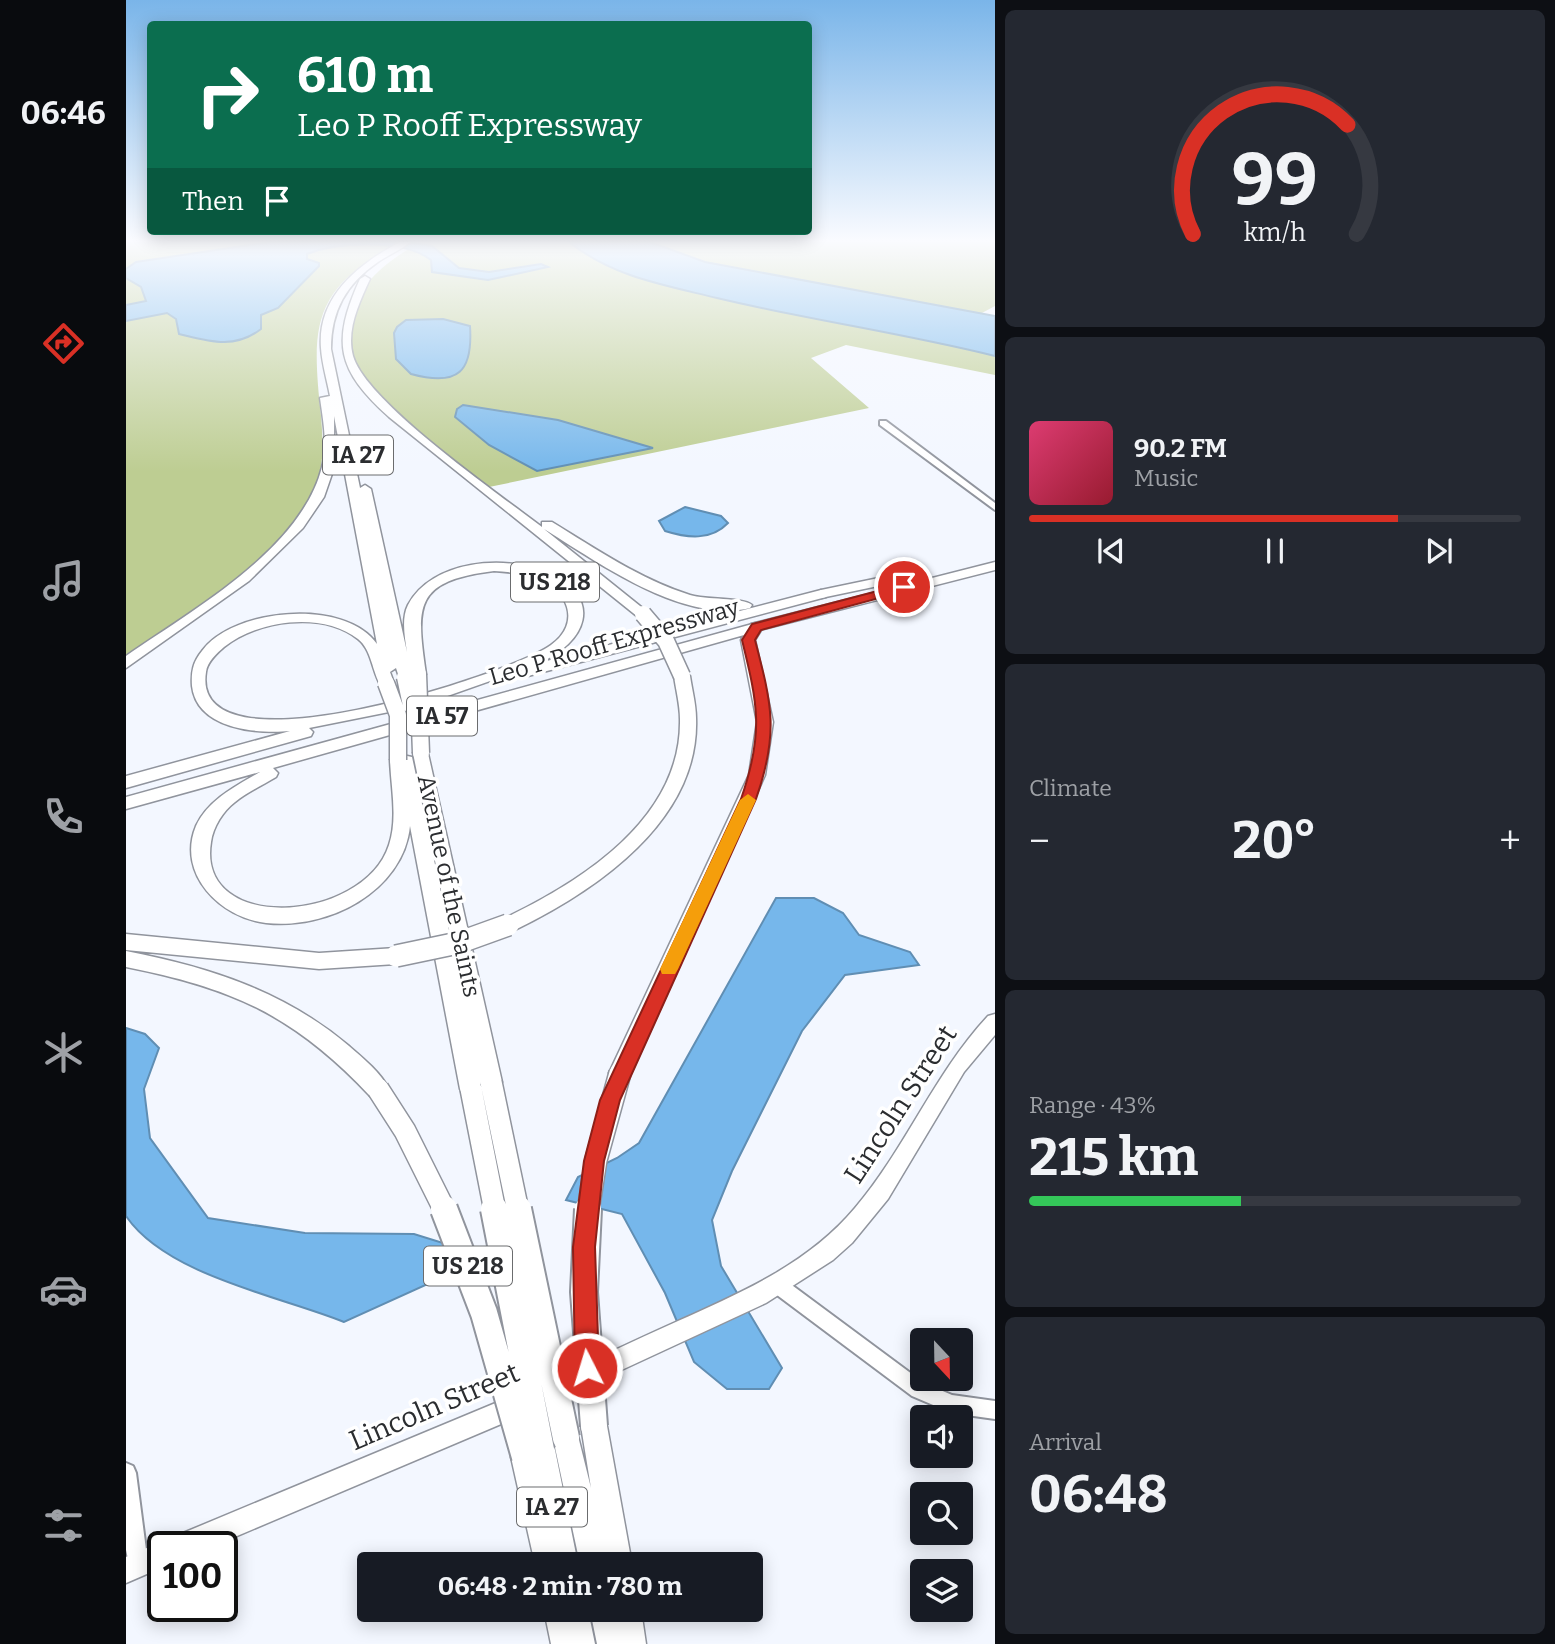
<!DOCTYPE html>
<meta charset="utf-8">
<style>
:root{--surface:#171b24;--page:#242831;--text:#f1f3f6;--muted:#9ea1a6;--line:#363941;--accent:#d93025}
body{margin:0;font-family:Bitter,serif;background:var(--page);color:var(--text);height:100vh;display:flex;flex-direction:column;font-size:26px;white-space:nowrap}
*{box-sizing:border-box;margin:0}
p{font-size:23px;color:var(--muted)}
.icon{flex:none;width:38px;height:38px;fill:none;stroke:currentColor;stroke-width:2;stroke-linecap:round;stroke-linejoin:round}
.map{position:relative;flex:1;overflow:hidden}
.panel{display:flex;flex-direction:column;gap:10px;padding:10px;background:#0d0f14;width:560px}
.panel>*{flex:none}
.top-card{position:absolute;left:21px;top:21px;width:665px;height:214px;border-radius:7px;box-shadow:0 4px 18px #0003;background:#0b6e4f;color:#fff;overflow:hidden}
.needle{width:46px;rotate:158deg}
.controls{position:absolute;left:784px;top:1328px;display:grid;gap:14px}
.controls a{display:grid;place-items:center;width:63px;height:63px;border-radius:7px;background:var(--surface);box-shadow:0 4px 18px #0003;font-size:35px}
.speed{position:absolute;left:21px;top:1531px;display:flex;gap:14px;font-size:35px;font-weight:700;text-align:center}
.speed>*{display:grid;place-content:center;width:91px;height:91px;border-radius:50%;background:var(--surface);box-shadow:0 4px 18px #0003;line-height:1}
.speed .limit{border:4px solid #111;border-radius:10px;background:#fff;color:#111}
.pin{position:absolute;display:grid;place-items:center;width:60px;height:60px;color:#fff;margin:-30px;border:4px solid #fff;border-radius:50%;box-shadow:0 2px 7px #0007}
.me{position:absolute;width:77px;margin:-38px;rotate:355deg;stroke-linejoin:round;filter:drop-shadow(0 0 5px #0008)}
.turn{display:flex;align-items:center;gap:24px;height:147px;padding:0 35px;font-size:32px}
.turn .icon{width:91px;height:91px;stroke-width:2.5}
.turn b{display:block;font-size:49px;line-height:60px}
.then{display:flex;align-items:center;height:66px;padding:0 35px;background:#0003;gap:14px;font-size:26px}
.big{font-size:52px;font-weight:700;line-height:1.1}
.panel .card{flex:1;display:flex;flex-direction:column;justify-content:center;gap:10px;min-width:0;padding:0 24px;border-radius:10px;background:var(--page)}
.panel .dial{align-items:center;gap:0}
.dial svg{height:182px;overflow:visible;fill:none;stroke:var(--line);stroke-width:7;stroke-linecap:round;text-anchor:middle}
.dial text{fill:var(--text);stroke:none}
.song{display:flex;align-items:center;gap:21px}
.cover{width:84px;height:84px;border-radius:10px;background:linear-gradient(135deg,hsl(340 70% 55%),hsl(350 70% 35%))}
.played{height:7px;border-radius:4px;background:linear-gradient(90deg,var(--accent) 75%,var(--line) 75%)}
.keys{display:flex;justify-content:space-around;direction:ltr}
.heat{display:flex;justify-content:space-between;align-items:center;font-size:38px;direction:ltr}
.charge{height:10px;border-radius:5px;background:linear-gradient(90deg,#34c759 43%,var(--line) 0)}
.trip{position:absolute;left:231px;top:1552px;width:406px;height:70px;border-radius:7px;background:var(--surface);box-shadow:0 4px 18px #0003;font-weight:700;line-height:70px;text-align:center}
main{display:flex;flex:1;min-height:0}
.dock{display:flex;flex-direction:column;width:126px;justify-content:space-around;align-items:center;background:#090b0e;color:var(--muted)}
.dock .icon{width:49px;height:49px}
.dock .current{color:var(--accent)}
.dock b{font-size:32px;color:var(--text)}
.map>svg:first-child{display:block}
</style>
<main>
<nav class="dock">
<b>06:46</b>
<svg class="icon current" aria-label="directions" viewBox="0 0 24 24"><path d="M12 3l9 9-9 9-9-9zM9 14v-3h6M13 9l2 2-2 2"/></svg>
<svg class="icon" aria-label="music" viewBox="0 0 24 24"><path d="M9 18V5l10-2v13"/><circle cx="6" cy="18" r="3"/><circle cx="16" cy="16" r="3"/></svg>
<svg class="icon" aria-label="phone" viewBox="0 0 24 24"><path d="M5 4h4l2 5-3 2q2 4 5 5l2-3 5 2v4C11 20 4 13 5 4z"/></svg>
<svg class="icon" aria-label="climate" viewBox="0 0 24 24"><path d="M12 3v18M4 7l16 10M4 17L20 7"/></svg>
<svg class="icon" aria-label="car" viewBox="0 0 24 24"><path d="M5 17H2v-5l4-1 3-4h7l3 4 3 1v5h-3M9 17h6M6 11h13"/><circle cx="7" cy="17" r="2"/><circle cx="17" cy="17" r="2"/></svg>
<svg class="icon" aria-label="filters" viewBox="0 0 24 24"><path d="M4 7h16M4 17h16"/><circle cx="9" cy="7" r="2"/><circle cx="15" cy="17" r="2"/></svg>
</nav>
<div class="map">
<svg width="869" height="1644" viewBox="0 0 869 1644">
<rect width="100%" height="100%" fill="#f3f7ff"/>
<!-- green -->
<path fill="#bdcd92" d="M0 242H273C186 290 185 323 195 416 197 442 199 466 188 489 152 562 64 610 0 657Z
M295 242H455L869 356V375L720 345 685 358 743 408 363 487C323 457 245 410 225 364 221 354 225 338 225 327 226 286 262 260 295 242Z
M524 242H869V306L854 314 579 262Z"/>
<!-- water -->
<path fill="#76b7eb" stroke="#608eb3" stroke-width="2" d="M143 242H283L306 246 333 268 363 272 415 264 422 267 362 280 306 272 305 260C278 239 212 242 181 254V259L193 263V266L152 308 135 315V329C108 350 82 341 53 334L50 319 41 313 0 321V305L20 301 15 287 0 278V269L10 262Z
M443 242H524L579 262 869 316V356C777 333 683 320 591 298 538 285 487 277 443 242Z
M317 319 344 326C347 371 333 387 285 374L270 359 268 333 271 327 280 320Z
M337 405 432 420 527 448 411 471 363 445 329 417 331 409Z
M559 507 595 516 602 523C585 541 561 538 539 531L533 521Z
M650 898H688L717 913 733 935 784 952 793 965 719 975 676 1031 606 1171 586 1220 595 1266 656 1368 643 1389H601L568 1362 539 1293 496 1214 440 1200 452 1177 491 1158 513 1143Z
M0 1028 19 1034 33 1048 18 1089 24 1138 82 1218 179 1233 288 1234 317 1243 319 1260 304 1283 218 1322C153 1296 40 1275 0 1216Z"/>
<g fill="none" stroke-linecap="round" stroke-linejoin="round">
<defs>
<path id="minor" d="M754 421H760L869 503V510L754 425Z
M653 1277 659 1280 798 1383 826 1395 869 1401V1419L826 1413 786 1396 647 1292 644 1286 647 1280Z
M0 1463 7 1466 10 1473 22 1565 19 1572 12 1575 5 1572 0 1550Z"/>
<path id="major" d="M869 562V570L630 631 623 627 625 624Z
M791 570 797 574 795 577 695 598 689 594 695 590Z
M869 1014V1035L838 1072 762 1199 726 1243 707 1260 640 1303 433 1399 425 1403 417 1399 413 1391 417 1383C462 1363 507 1341 552 1321 617 1292 683 1263 729 1208 780 1148 808 1074 862 1016Z
M391 1394 399 1398 403 1406 399 1414 85 1547H37V1567L0 1583V1557L37 1541 43 1543 45 1538Z"/>
<path id="highway" d="M274 242H284C275 250 262 255 252 262 220 284 205 311 205 349L234 488 239 485 245 489 281 652C279 638 275 619 282 605 306 560 380 554 422 573 479 598 460 643 413 663L695 590 702 594 700 597 402 676 397 674 395 670 293 706 183 728 187 732 185 736 0 788V776L164 731C130 734 71 729 66 686 65 672 67 662 76 651 107 608 219 598 251 644L208 416V468L198 497 177 528 123 581 0 668V656C66 610 175 550 196 467 202 445 197 420 194 398L204 396C201 380 196 364 195 348 191 296 233 264 274 242ZM368 571C382 572 396 573 410 578 442 589 456 623 425 645 385 674 63 780 80 672 81 662 91 653 98 647 132 620 196 611 232 639 246 650 246 672 255 686H265L268 683 264 672 270 668 274 680 297 677 300 674C290 605 288 581 368 571Z
M239 276 244 279C233 303 220 330 227 356 240 402 373 494 416 527V522H426C470 549 514 579 564 595 579 600 617 597 626 605L624 608C556 624 472 562 418 529L524 614 522 617H512L263 417C211 370 205 343 234 279Z
M630 623 637 627 629 640 647 722 639 775 502 1080 494 1083 486 1080 483 1073 623 775 631 722 615 640 618 635 147 768 152 773 150 777C137 785 121 792 109 802 97 811 87 827 85 842 70 935 238 923 263 845 272 818 265 788 264 760L272 754 286 757 330 963 287 753 289 749H301L376 1082 373 1089 365 1092 357 1089 354 1082 356 1089 353 1096 345 1099 337 1096 334 1089 284 826C277 892 201 930 140 923 95 918 50 874 70 826 82 800 110 786 134 772L0 809V797Z
M556 671 564 676C566 690 570 704 570 718 574 821 469 891 389 930L382 933 375 930 372 925 375 920C455 882 556 819 554 719 554 705 550 690 548 676Z
M0 934 193 953 270 948 277 950 280 956 277 962 270 964 193 969 0 950Z
M0 951C83 967 158 991 223 1046 237 1058 255 1073 263 1089L260 1096 252 1099 244 1096C169 1016 107 988 0 967Z
M468 1413 477 1417 481 1426 506 1564H454L427 1438 430 1428 440 1425 450 1428 465 1488 455 1426 459 1417Z
M415 1436 425 1440 429 1450 452 1564H409L385 1457 389 1447 399 1443 403 1445 405 1440Z
M418 1610H462L469 1644H425Z
M464 1610H515L520 1644H471Z"/>
</defs>
<!-- minor casing -->
<use href="#minor" stroke="#90949d" stroke-width="4"/>
<!-- major casing -->
<use href="#major" stroke="#90949d" stroke-width="3"/>
<!-- highway casing -->
<use href="#highway" stroke="#90949d" stroke-width="3"/>
<!-- minor -->
<use href="#minor" fill="#fff" fill-rule="evenodd"/>
<!-- major -->
<use href="#major" fill="#fff" fill-rule="evenodd"/>
<!-- highway -->
<use href="#highway" fill="#fff" fill-rule="evenodd"/>
<defs>
<path id="highway-bridge-far2" d="M517 614 540 641 556 676
M292 674 295 753
M279 677 285 705
M260 683 272 715V760"/>
<path id="highway-bridge-far1" d="M270 956 332 943 382 925
M365 1082 392 1211
M252 1089 279 1131 319 1211
M345 1089 369 1211
M462 1211 470 1160 494 1073"/>
<path id="highway-bridge" d="M318 1209 358 1313 399 1457
M368 1209 415 1450
M392 1209 440 1438
M462 1209 458 1292 468 1426"/>
</defs>
<!-- highway-bridge-far2 casing -->
<use href="#highway-bridge-far2" stroke="#90949d" stroke-width="19" stroke-linecap="butt"/>
<!-- highway-bridge-far1 casing -->
<use href="#highway-bridge-far1" stroke="#90949d" stroke-width="24" stroke-linecap="butt"/>
<!-- highway-bridge casing -->
<use href="#highway-bridge" stroke="#90949d" stroke-width="30" stroke-linecap="butt"/>
<!-- highway-bridge-far2 -->
<use href="#highway-bridge-far2" stroke="#fff" stroke-width="16"/>
<!-- highway-bridge-far1 -->
<use href="#highway-bridge-far1" stroke="#fff" stroke-width="21"/>
<!-- highway-bridge -->
<use href="#highway-bridge" stroke="#fff" stroke-width="26"/>
</g>
<!-- sky -->
<linearGradient id="sky" x2="0" y2="1"><stop stop-color="#7ab5e9"/><stop offset="0.51" stop-color="#fafbff"/><stop offset="1" stop-color="#fafbff" stop-opacity="0"/></linearGradient>
<rect width="869" height="472" fill="url(#sky)"/>
<!-- route -->
<path fill="#d93025" stroke="#8d1f18" stroke-width="2" d="M778 584 785 587 783 590 635 630 629 640C646 705 653 733 630 799L494 1100 478 1161 469 1247 473 1368 469 1377 461 1380 452 1377 449 1368 447 1247 458 1161 474 1100 615 799C638 733 632 705 616 640L626 624Z"/>
<!-- slow -->
<path fill="#f59e0b" d="M622 794 630 800 552 969 549 974H536L534 969 614 800Z"/>
<g text-anchor="middle" stroke-width="7" stroke-linejoin="round" paint-order="stroke">
<!-- shield labels -->
<g fill="#fff" stroke="#6b6c6e" stroke-width="2">
<rect x="197" y="435.5" width="70" height="39" rx="5"/>
<rect x="385" y="562.5" width="88" height="39" rx="5"/>
<rect x="281" y="696.5" width="70" height="39" rx="5"/>
<rect x="298" y="1246.5" width="88" height="39" rx="5"/>
<rect x="391" y="1487.5" width="70" height="39" rx="5"/>
</g>
<g font-size="23" font-weight="bold" fill="#2b2d30">
<text x="232" y="463">IA 27</text>
<text x="429" y="590">US 218</text>
<text x="316" y="724">IA 57</text>
<text x="342" y="1274">US 218</text>
<text x="426" y="1515">IA 27</text>
</g>
<!-- street labels -->
<g font-size="24" fill="#2b2d30" stroke="#fff">
<text transform="translate(488 642) rotate(-16)" y="8">Leo P Rooff Expressway</text>
<text transform="translate(323 886) rotate(78)" y="8">Avenue of the Saints</text>
</g>
<!-- near-street labels -->
<g font-size="28" fill="#2b2d30" stroke="#fff">
<text transform="translate(774 1104) rotate(-57)" y="10">Lincoln Street</text>
<text transform="translate(308 1406) rotate(-23)" y="10">Lincoln Street</text>
</g>
</g>
</svg>
<div class="controls">
<a><svg class="needle" viewBox="-14 -14 28 28"><path d="M0-13l5 13h-10z" fill="#e53935"/><path d="M0 13l5-13h-10z" fill="#9ea1a6"/></svg></a>
<a><svg class="icon" aria-label="sound" viewBox="0 0 24 24"><path d="M4 9h4l5-4v14l-5-4H4zM17 9q2 3 0 6"/></svg></a>
<a><svg class="icon" aria-label="search" viewBox="0 0 24 24"><circle cx="10" cy="10" r="6"/><path d="M15 15l6 6"/></svg></a>
<a><svg class="icon" aria-label="layers" viewBox="0 0 24 24"><path d="M12 4l9 5-9 5-9-5zM3 14l9 5 9-5"/></svg></a>
</div>
<div class="speed"><div class="limit">100</div></div>
<div class="pin" style="left:778px;top:587px;background:#d93025"><svg class="icon" aria-label="arrive" viewBox="0 0 24 24"><path d="M6 21V4h12l-3 4 3 4H6"/></svg></div>
<svg class="me" style="left:461px;top:1368px" viewBox="-20 -20 40 40"><circle r="17" fill="#d93025" stroke="#fff" stroke-width="3"/><path d="M0-11L8 9 0 5-8 9z" fill="#fff"/></svg>
<div class="trip">06:48 · 2 min · 780 m</div>
<div class="top-card">
<div class="turn"><svg class="icon" aria-label="right" viewBox="0 0 24 24"><path d="M7 20v-9h11M14 6l5 5-5 5"/></svg><div><b>610 m</b>Leo P Rooff Expressway</div></div>
<div class="then">Then<svg class="icon" aria-label="arrive" viewBox="0 0 24 24"><path d="M6 21V4h12l-3 4 3 4H6"/></svg></div>
</div>
</div>
<section class="panel">
<div class="card dial"><svg viewBox="0 0 100 80">
<path d="M14 69A42 42 0 1 1 86 69"/>
<path d="M14 69A42 42 0 0 1 82 21" stroke="#d93025"/>
<text x="50" y="56" font-size="32" font-weight="700">99</text>
<text x="50" y="72" font-size="11">km/h</text>
</svg></div>
<div class="card">
<div class="song"><i class="cover"></i><div><b>90.2 FM</b><p>Music</p></div></div>
<div class="played"></div>
<div class="keys"><svg class="icon" aria-label="previous" viewBox="0 0 24 24"><path d="M18 5L8 12l10 7zM5 5v14"/></svg><svg class="icon" aria-label="pause" viewBox="0 0 24 24"><path d="M8 5v14M16 5v14"/></svg><svg class="icon" aria-label="next" viewBox="0 0 24 24"><path d="M6 5l10 7-10 7zM19 5v14"/></svg></div>
</div>
<div class="card"><p>Climate</p>
<div class="heat"><a>−</a><b class="big">20°</b><a>+</a></div>
</div>
<div class="card"><p>Range · 43%</p><b class="big">215 km</b><div class="charge"></div></div>
<div class="card"><p>Arrival</p><b class="big">06:48</b></div>
</section>
</main>
